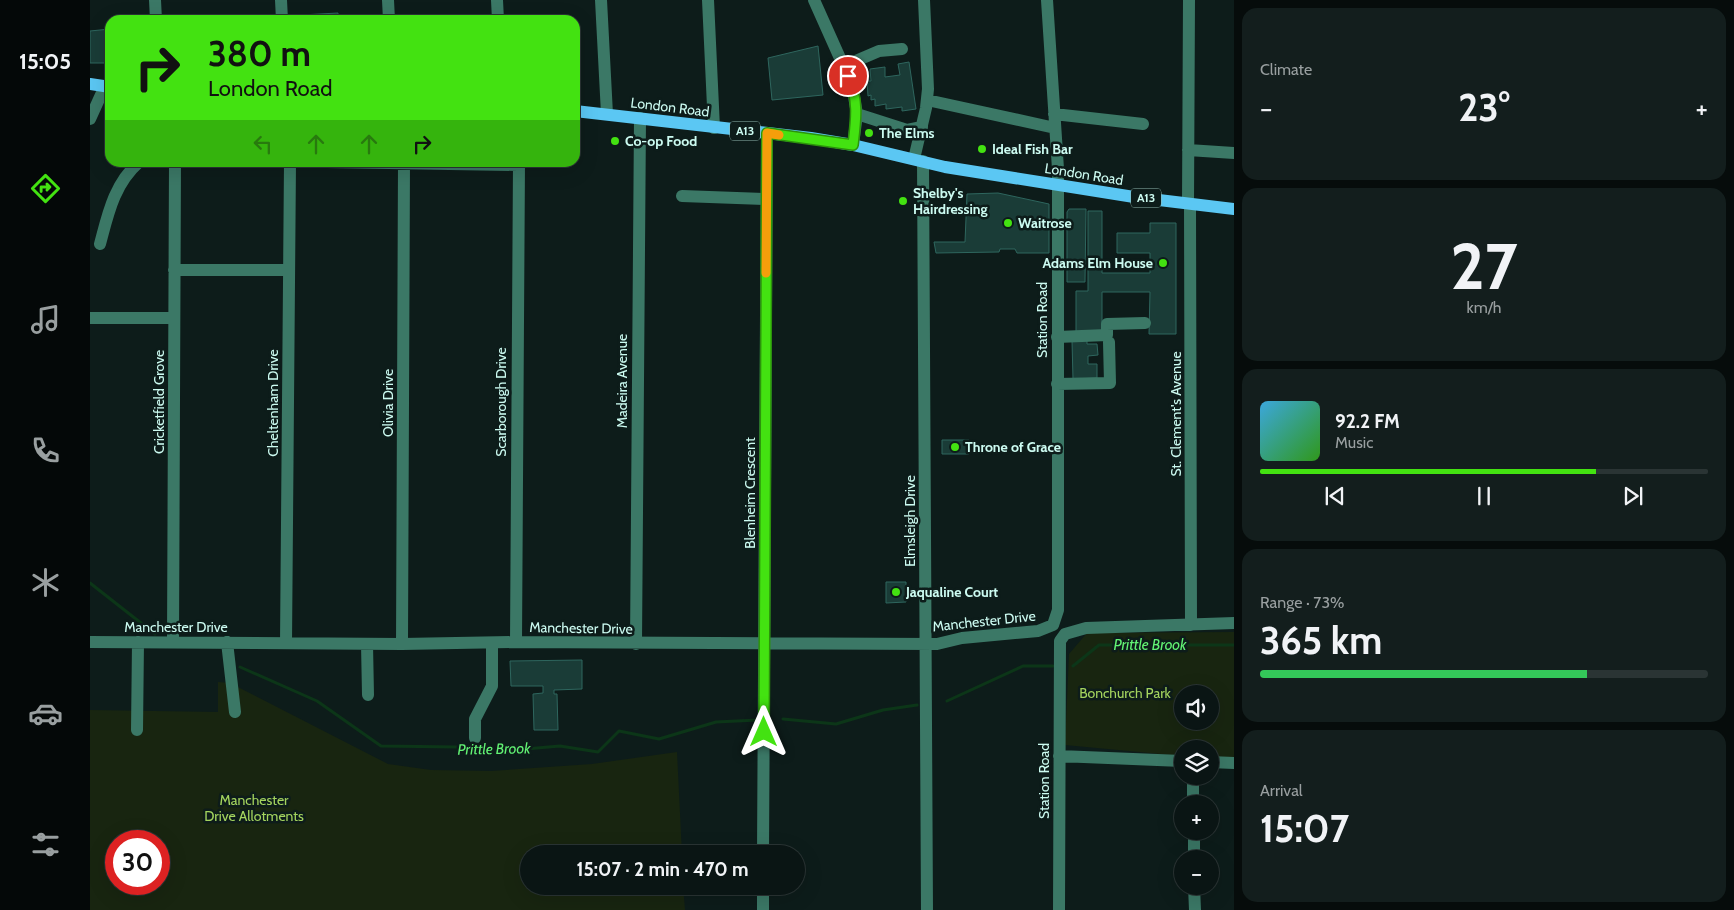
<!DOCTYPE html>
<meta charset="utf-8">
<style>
:root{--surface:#0a1514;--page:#131e1d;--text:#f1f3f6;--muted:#999fa0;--line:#2a3434;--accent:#43e211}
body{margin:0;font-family:Cabin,sans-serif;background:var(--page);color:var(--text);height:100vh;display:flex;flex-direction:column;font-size:19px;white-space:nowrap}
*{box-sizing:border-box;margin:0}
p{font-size:16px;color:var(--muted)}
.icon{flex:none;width:28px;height:28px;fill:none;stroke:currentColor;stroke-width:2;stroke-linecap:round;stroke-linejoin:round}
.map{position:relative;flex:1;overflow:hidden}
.side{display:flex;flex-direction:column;gap:8px;padding:8px;background:#060c0b;width:500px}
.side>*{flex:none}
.hud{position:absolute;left:15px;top:15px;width:475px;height:152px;border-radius:15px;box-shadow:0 5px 20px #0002,0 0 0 1px var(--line);background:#43e211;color:#111;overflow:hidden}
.buttons{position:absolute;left:1084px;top:685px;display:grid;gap:10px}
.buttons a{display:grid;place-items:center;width:45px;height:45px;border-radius:50%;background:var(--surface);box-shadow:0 5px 20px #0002,0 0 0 1px var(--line);font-size:25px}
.speed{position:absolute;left:15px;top:830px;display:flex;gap:10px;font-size:25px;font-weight:700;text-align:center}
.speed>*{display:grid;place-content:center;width:65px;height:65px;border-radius:50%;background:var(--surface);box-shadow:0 5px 20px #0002,0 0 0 1px var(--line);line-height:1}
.speed .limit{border:8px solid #d22;background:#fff;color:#111}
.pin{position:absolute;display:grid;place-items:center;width:42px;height:42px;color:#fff;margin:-21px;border:2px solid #fff;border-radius:50%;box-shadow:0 1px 5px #0007}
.me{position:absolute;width:55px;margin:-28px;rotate:0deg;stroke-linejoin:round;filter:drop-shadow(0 0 4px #0008)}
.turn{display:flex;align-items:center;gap:18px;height:105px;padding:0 20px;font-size:22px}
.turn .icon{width:65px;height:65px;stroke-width:2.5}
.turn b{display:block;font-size:35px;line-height:42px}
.lanes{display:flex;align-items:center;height:48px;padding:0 20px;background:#0003;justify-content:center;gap:25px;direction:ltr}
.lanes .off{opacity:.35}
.big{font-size:38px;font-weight:800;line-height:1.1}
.side .card{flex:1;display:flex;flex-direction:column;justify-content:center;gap:8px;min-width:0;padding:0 18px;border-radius:15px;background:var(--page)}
.side .dial{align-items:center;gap:0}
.dial b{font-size:65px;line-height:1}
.song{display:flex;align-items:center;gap:15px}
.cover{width:60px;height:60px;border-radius:8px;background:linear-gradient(135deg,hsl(200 70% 55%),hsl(110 70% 35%))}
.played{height:5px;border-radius:2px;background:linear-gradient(90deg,var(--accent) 75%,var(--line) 75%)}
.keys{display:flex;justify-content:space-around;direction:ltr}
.heat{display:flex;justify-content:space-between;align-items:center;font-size:28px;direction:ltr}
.charge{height:8px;border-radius:4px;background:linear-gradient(90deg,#34c759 73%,var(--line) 0)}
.trip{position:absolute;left:430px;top:845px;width:285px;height:50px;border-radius:25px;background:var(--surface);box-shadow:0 5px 20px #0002,0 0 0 1px var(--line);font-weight:800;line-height:50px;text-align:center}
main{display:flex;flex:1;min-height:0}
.menu{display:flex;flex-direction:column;width:90px;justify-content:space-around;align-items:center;background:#040808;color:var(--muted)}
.menu .icon{width:35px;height:35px}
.menu .selected{color:var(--accent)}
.menu b{font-size:22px;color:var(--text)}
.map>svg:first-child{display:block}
</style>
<main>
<nav class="menu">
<b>15:05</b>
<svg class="icon selected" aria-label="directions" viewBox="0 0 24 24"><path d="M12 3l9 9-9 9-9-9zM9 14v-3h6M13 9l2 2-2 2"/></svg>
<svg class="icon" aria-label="music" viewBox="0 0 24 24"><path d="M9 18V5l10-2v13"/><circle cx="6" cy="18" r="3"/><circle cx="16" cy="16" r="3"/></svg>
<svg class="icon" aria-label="phone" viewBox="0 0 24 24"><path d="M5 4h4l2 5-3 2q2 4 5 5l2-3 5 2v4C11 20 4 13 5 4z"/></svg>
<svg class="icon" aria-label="climate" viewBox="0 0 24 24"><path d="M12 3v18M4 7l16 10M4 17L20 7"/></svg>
<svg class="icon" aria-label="car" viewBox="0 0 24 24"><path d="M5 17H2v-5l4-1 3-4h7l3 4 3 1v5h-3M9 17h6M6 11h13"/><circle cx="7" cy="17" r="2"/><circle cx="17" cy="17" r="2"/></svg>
<svg class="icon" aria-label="filters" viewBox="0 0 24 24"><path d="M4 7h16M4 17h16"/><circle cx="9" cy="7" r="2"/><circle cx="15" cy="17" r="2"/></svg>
</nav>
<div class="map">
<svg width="1144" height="910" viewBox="0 0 1144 910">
<rect width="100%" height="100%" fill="#0d1c1a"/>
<!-- green -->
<path fill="#182510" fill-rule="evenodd" d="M1144 632V757H1120V749H1092V756L975 745 979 654 997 633ZM1092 694H1120V721H1092Z
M128 682 140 683 298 764 341 770 401 771 502 764 587 752 592 854H439V886H593L595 910H0V710L128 712ZM26 841H69V884H26Z"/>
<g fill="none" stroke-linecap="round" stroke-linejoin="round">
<!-- stream -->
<path stroke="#0c3618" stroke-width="3" d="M0 583 65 634
M983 666 1009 645H1144
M150 667 227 701 291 746 367 747 412 751 470 746 508 752 529 731 569 739 626 722 668 720
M857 701 933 666H963
M693 719 746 724 793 710 827 705"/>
</g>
<!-- building -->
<path fill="#1a3c37" stroke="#2e665e" d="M248 13V18L268 17V20H212L211 15Z
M20 29V66H15V63H0V31Z
M728 46 733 95 682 100 678 58Z
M819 62 826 109 812 111V107L796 109V104L785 106V99L781 100V95L778 96 777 81H781L780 69 795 67V77L810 75 808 64Z
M908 193 959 204V253H927L925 249H910L909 252 846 253 844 242H875L877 194Z
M979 209H996L995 282H977V212Z
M998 211H1012V273H1060V253H1027V233H1060V223H1086V334H1059L1060 292H1012V332H986V291H998Z
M997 340V344H1007L1008 355 998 356V364H1007V378L983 379 982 341Z
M852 440H879V454H852Z
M796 582H816V602L796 603Z
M492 660V689L464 690V694H467L468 730H444L443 694 453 693V686H421L420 661Z"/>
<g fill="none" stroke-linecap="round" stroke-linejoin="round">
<!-- minor -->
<path stroke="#3b7866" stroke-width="12" d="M65 0 66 20
M191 0 192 20
M298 0 299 20
M407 0 408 20
M511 0 517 114
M618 0 624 128
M724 0 762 85 767 114 763 145
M754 66 789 51 812 49
M837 100 965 128
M767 114 817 130 832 127
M964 114 1053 124
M0 119 15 86
M1098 150 1144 153
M824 159 836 108 838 89 834 0
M833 161 837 910
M237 162 428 165
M592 196 676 199
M1098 203 1099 0
M1100 204 1101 625
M10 244C18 214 24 184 49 162
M84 270H199
M0 318H84
M967 337 1017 335V324L1055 323
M967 384 1020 383 1019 342
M0 642 312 644 426 642 847 644 872 638 948 631 963 625 968 610V169L957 0
M83 642 85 162
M137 642 145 712
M426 642 429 162
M196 643 200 162
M277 644 278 695
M312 644 314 162
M546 644 550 118
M47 730 48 642
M385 738V719L402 686V643
M969 756 1092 761
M1120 762 1144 763
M1103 776V804
M1104 831V859
M673 854 677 133
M1104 886 1105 910
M673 910V886
M969 910 970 641 975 634 996 628 1144 623"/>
<!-- major -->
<path stroke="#5bc7f3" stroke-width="12" d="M0 84 20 87
M485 111 721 138 763 145 855 167 1044 197 1144 209"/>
</g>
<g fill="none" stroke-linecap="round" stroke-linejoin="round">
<defs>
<path id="route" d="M674 732 677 133 763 145C766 120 769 100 758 76"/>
</defs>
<!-- route casing -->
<use href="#route" stroke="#2c930b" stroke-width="12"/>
<!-- route -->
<use href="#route" stroke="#43e211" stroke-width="9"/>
<!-- slow -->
<path stroke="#f59e0b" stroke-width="9" d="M676 273 677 133 689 135"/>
</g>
<!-- markers -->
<g fill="#43e211" stroke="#0d1c1a" stroke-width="2">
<circle cx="779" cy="133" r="5"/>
<circle cx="525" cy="141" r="5"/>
<circle cx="892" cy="149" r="5"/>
<circle cx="813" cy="201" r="5"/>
<circle cx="918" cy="223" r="5"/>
<circle cx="1073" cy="263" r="5"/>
<circle cx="865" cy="447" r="5"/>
<circle cx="806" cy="592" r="5"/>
</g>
<g text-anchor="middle" stroke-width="5" stroke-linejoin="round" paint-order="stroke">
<!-- shield labels -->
<g fill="#0d1c1a" stroke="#93b8b0" stroke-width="1">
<rect x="640" y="121.5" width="30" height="19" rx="4"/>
<rect x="1041" y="188.5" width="30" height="19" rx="4"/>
</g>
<g font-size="12" font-weight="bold" fill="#ccfbf1">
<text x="655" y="135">A13</text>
<text x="1056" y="202">A13</text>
</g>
<!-- street labels -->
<g font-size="14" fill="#ccfbf1" stroke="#0d1c1a">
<text transform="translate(580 107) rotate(7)" y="5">London Road</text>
<text transform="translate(994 174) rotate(9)" y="5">London Road</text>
<text transform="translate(952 320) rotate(-90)" y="5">Station Road</text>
<text transform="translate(532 381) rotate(-90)" y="5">Madeira Avenue</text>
<text transform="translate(69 402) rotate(-90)" y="5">Cricketfield Grove</text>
<text transform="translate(411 402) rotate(-90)" y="5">Scarborough Drive</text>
<text transform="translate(183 403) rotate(-90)" y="5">Cheltenham Drive</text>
<text transform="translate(298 403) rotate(-90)" y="5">Olivia Drive</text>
<text transform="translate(1086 414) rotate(-90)" y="5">St. Clement's Avenue</text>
<text transform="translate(660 493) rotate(-90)" y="5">Blenheim Crescent</text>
<text transform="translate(820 521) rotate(-90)" y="5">Elmsleigh Drive</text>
<text transform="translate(894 621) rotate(-6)" y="5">Manchester Drive</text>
<text x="86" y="632">Manchester Drive</text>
<text transform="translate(491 628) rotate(1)" y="5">Manchester Drive</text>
<text transform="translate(954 781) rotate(-90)" y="5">Station Road</text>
</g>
<!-- poi labels -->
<g font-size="14" font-weight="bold" fill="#ccfbf1" stroke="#0d1c1a" text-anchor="start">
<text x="789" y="138">The Elms</text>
<text x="535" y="146">Co-op Food</text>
<text x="902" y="154">Ideal Fish Bar</text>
<text x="823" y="198">Shelby's<tspan x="823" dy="16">Hairdressing</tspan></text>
<text x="928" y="228">Waitrose</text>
<text x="1063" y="268" text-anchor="end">Adams Elm House</text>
<text x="875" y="452">Throne of Grace</text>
<text x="816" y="597">Jaqualine Court</text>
</g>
<!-- park labels -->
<g font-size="14" fill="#a4d45e" stroke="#0d1c1a">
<text x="1035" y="698">Bonchurch Park</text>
<text x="164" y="805">Manchester<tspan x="164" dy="16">Drive Allotments</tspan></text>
</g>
<!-- water labels -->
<g font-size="15" font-style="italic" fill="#62f374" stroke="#0d1c1a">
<text x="1060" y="650">Prittle Brook</text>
<text transform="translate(404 749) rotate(-1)" y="5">Prittle Brook</text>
</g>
</g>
</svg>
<div class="buttons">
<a><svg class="icon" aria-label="sound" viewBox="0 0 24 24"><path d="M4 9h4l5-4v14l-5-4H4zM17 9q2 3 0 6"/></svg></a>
<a><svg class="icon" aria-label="layers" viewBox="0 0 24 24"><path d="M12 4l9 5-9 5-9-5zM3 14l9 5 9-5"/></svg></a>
<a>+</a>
<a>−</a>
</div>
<div class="speed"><div class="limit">30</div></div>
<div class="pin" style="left:758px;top:76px;background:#d93025"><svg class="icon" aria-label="arrive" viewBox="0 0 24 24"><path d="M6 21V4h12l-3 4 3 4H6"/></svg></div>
<svg class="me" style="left:674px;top:732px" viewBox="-20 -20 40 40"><path d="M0-17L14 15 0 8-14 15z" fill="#43e211" stroke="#fff" stroke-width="4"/></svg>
<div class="trip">15:07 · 2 min · 470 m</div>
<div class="hud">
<div class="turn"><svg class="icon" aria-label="right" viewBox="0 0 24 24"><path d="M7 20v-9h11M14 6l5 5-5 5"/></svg><div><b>380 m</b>London Road</div></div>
<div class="lanes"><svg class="icon off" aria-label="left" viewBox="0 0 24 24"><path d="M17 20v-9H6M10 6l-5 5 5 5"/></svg><svg class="icon off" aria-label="ahead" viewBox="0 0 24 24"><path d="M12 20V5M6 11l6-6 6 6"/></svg><svg class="icon off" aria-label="ahead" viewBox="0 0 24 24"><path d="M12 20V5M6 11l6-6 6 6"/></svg><svg class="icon" aria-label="right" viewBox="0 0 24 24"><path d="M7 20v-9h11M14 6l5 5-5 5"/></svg></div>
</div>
</div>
<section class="side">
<div class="card"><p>Climate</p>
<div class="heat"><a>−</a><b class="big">23°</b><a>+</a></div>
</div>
<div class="card dial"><b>27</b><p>km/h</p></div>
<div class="card">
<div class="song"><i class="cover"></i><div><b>92.2 FM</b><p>Music</p></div></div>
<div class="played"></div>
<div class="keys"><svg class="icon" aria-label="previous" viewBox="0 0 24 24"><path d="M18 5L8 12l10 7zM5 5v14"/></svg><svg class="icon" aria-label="pause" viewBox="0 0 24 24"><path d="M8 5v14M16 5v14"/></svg><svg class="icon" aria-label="next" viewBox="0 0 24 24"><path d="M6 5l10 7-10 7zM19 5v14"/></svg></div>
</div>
<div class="card"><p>Range · 73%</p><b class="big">365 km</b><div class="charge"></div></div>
<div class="card"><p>Arrival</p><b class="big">15:07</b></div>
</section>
</main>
